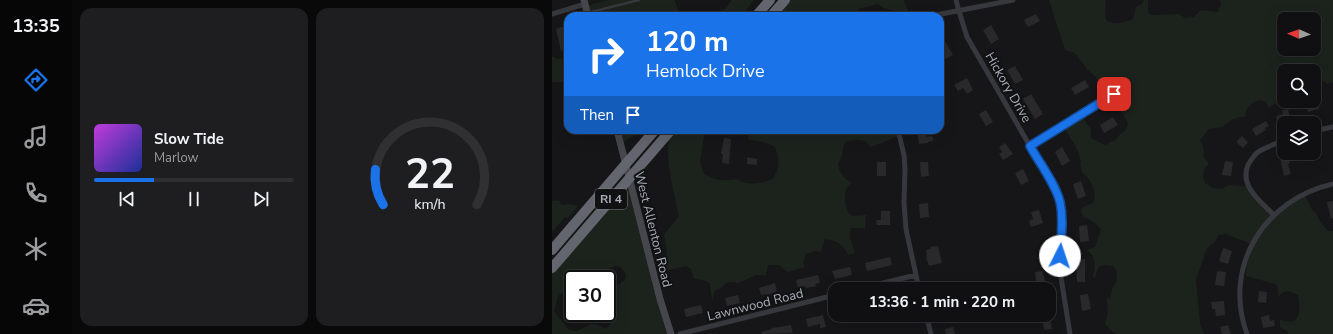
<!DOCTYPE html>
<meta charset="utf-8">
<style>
:root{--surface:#101012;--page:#1e1e20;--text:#f1f3f6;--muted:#9c9d9f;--line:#303032;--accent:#1a73e8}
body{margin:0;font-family:"Nunito Sans",sans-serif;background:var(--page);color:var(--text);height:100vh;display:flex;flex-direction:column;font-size:15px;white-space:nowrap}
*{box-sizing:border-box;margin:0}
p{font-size:13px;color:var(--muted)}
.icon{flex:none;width:22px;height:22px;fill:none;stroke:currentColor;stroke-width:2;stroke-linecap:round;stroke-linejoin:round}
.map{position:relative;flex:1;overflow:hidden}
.panel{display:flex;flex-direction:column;gap:8px;padding:8px;background:#09090a;width:480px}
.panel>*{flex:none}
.banner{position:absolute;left:12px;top:12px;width:380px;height:122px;border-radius:12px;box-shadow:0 4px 16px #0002,0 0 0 1px var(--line);background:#1a73e8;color:#fff;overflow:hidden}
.needle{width:26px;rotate:272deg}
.controls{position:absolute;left:725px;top:12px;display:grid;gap:8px}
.controls a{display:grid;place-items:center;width:44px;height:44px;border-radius:8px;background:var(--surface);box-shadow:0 4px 16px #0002,0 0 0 1px var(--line);font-size:20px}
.speed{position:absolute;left:12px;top:270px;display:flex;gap:8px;font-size:20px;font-weight:700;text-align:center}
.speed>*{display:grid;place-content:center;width:52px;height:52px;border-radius:50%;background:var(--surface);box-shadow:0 4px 16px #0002,0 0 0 1px var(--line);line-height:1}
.speed .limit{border:2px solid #111;border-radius:6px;background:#fff;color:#111}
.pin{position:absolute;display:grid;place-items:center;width:34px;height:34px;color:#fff;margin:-17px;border-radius:8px;box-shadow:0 2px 6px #0006}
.me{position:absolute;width:44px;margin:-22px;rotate:4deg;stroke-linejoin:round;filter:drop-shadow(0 0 3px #0008)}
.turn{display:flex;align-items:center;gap:14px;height:84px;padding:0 16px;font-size:18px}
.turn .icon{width:52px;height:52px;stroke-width:2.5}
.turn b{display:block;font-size:28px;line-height:34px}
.then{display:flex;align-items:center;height:38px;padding:0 16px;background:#0003;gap:8px;font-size:15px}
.panel .widget{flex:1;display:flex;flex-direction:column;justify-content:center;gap:6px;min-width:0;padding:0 14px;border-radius:12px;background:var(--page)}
.panel .dial{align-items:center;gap:0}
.dial svg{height:104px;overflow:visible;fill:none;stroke:var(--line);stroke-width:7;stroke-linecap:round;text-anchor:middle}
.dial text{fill:var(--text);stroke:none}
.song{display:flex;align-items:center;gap:12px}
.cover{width:48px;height:48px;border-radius:6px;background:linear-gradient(135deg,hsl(290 70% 55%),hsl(230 70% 35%))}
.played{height:4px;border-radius:2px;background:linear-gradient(90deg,var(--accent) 30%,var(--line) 30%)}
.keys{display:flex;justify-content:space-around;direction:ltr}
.panel .tiles{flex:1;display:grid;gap:8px;grid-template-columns:repeat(2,1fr)}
.trip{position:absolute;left:276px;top:282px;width:228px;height:40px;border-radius:12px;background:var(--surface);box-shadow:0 4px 16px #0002,0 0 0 1px var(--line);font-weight:700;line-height:40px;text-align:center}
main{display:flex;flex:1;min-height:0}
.tab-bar{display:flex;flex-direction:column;width:72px;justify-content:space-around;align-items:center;background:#060607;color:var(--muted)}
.tab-bar .icon{width:28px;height:28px}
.tab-bar .active{color:var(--accent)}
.tab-bar b{font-size:18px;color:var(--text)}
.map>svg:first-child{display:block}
</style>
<main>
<nav class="tab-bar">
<b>13:35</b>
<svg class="icon active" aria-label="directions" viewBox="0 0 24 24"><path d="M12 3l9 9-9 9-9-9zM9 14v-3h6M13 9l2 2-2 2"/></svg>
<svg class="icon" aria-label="music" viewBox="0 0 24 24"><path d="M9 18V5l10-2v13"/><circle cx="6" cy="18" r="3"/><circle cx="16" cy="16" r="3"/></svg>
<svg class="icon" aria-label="phone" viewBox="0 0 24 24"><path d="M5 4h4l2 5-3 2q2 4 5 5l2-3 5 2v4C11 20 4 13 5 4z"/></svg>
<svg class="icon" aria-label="climate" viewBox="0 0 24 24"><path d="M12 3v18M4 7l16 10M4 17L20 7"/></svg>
<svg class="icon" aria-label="car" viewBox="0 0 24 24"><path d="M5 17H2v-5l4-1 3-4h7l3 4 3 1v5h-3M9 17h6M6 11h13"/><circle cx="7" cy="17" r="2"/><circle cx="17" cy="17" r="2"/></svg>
</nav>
<section class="panel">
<div class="tiles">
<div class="widget">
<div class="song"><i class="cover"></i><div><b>Slow Tide</b><p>Marlow</p></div></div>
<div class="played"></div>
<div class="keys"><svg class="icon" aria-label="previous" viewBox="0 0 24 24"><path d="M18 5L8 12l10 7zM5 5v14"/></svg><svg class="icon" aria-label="pause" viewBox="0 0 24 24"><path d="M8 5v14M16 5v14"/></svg><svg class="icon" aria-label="next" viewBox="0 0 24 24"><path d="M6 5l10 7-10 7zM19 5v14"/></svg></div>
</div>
<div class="widget dial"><svg viewBox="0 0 100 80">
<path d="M14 69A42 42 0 1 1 86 69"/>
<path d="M14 69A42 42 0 0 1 8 42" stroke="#1a73e8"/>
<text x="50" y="56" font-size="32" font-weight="700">22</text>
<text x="50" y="72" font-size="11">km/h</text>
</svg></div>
</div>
</section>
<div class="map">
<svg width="781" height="334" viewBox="0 0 781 334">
<rect width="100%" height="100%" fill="#161618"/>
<!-- green -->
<path fill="#1c231d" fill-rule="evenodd" d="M56 0H122L129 16H38L35 6Z
M180 0H202L189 16H167Z
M232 0H352L358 16H345L344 11 331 8 326 4 306 9 303 16H218Z
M497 0H553C555 5 552 13 554 20 562 26 572 23 581 19L584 7 590 4 592 0H596V13L600 15 627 14 633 18 642 17 649 10 666 12 669 5 668 0H781V82L775 84 768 78H762V71H732V101H740V102L722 104 717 108 713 102 709 100C699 102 695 106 693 116L681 119 670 127 657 129 648 140 651 146 652 158 657 163 652 169 651 177 653 183 661 188 670 189 677 185 699 187 703 194 724 214 753 195 760 210 764 213 769 223 776 231H781V334H736L735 331 728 327V320C732 321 737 322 741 321 750 319 747 302 746 295 739 291 731 289 726 297V289L724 284 694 276 695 264 702 245 674 234 666 235 663 242 655 248 644 280 648 324 652 334H563L553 324C556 316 557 308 554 299L558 298 561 287 565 281V271L561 266 551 265 546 268 543 277H541C543 267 545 257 535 250L543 247 549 230C545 223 538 219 531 217L529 210 531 207 541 203C546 193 539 179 530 172V169L528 165C532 155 516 135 511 126L530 116 539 130V138L553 145 564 140 568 134 574 130 576 123 565 103 555 97 552 90 544 77 535 69 523 53 513 50ZM732 19H762V49H732Z
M0 56 5 59 16 57V82H0Z
M67 130H90L70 143Z
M119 130H155L152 137 148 163 152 174C163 180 172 182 184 179 196 186 209 184 221 179 228 165 228 161 223 147L212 142 197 140 194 130H298L300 132 307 134 317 130H347L349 135 319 147C315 141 312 140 305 140 283 140 296 152 286 163 287 173 292 179 300 183 290 188 292 205 297 214L301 216 314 215 313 228H299C296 236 301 245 303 253L297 255C289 244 287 241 273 239L269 252 263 251 254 254 251 263 253 267 236 272 227 265H216L214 275H204L186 283 179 282 174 283 169 288 163 290 160 300 158 283 151 280 142 279 139 269 134 266 104 273 115 253 112 234 127 216C122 190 111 156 119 130Z
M75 181 121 334H0V269ZM63 266 68 267 74 274C74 284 64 286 55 288V311L60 319 58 325 54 329 44 324H39L25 331 17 330 2 311 6 296 21 285V279H33Z
M2 200 8 201 9 205 16 204 26 206 16 218 13 217 0 232V201Z"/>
<!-- building -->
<path fill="#29292c" d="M484 14 488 21 476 27 472 20Z
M439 25 447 39 439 44 431 30Z
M12 26 16 40V49L9 51 4 29Z
M393 41 401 55 394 59 388 49V44Z
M463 66 471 80 463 84 455 70Z
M415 78 421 90 415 94 411 88 406 91 402 85Z
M533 80 537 87 523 95 519 88Z
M479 94 491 114 483 119 471 99Z
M765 102 767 109 756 112 754 104Z
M736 109 739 121 726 124 724 116 731 114 730 110Z
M434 110 441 122 434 126 427 114Z
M561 117 566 125 552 133 548 125Z
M714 121 717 126 713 128 714 130 704 136 700 129Z
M370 130H373L375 137 380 136 382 140 376 142V143L367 144 365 131Z
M690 136 696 142 691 148 685 143V141Z
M172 138 179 139 177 164 170 163 171 154H169Z
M453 143 461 154 451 160 447 154 450 152 447 147Z
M510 147 518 161 510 166 503 152Z
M736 155 738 163 736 164 739 174 732 176 728 157Z
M195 157 205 159V165L195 164Z
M673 161 681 162 679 176 670 175Z
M325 162H334V176H325Z
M368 162H376L377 176 369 177Z
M471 169 477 181 469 185 463 173Z
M529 181 534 196 526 199 521 184Z
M781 201V218L779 219 775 202Z
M376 203 377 217 368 218 367 204Z
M487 210 491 223 479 227 477 221 481 219 479 212Z
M329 211H338V225H325L324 220H329Z
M535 225 537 241 528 242 527 226Z
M386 246 390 263 377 266 374 257H375L374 250 379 249 378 247Z
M671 248 680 251 676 264 667 261Z
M338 257 340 265 315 271 313 263Z
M524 259H533V282H525Z
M298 267 300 275 283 279 280 271Z
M491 271 494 287 476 289 475 282 484 281 483 272Z
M665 271 674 272 672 286 663 285Z
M266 275 268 283 263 284 264 286 254 288 253 286 246 288 244 280Z
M223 283 225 291 214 296V294L209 295 207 288Z
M707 291 715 292 714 303 706 302Z
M536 294 539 309 530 311 528 295Z
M186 295 188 303 175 306 173 298Z
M672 301 673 315 664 316 663 309H660L659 302Z
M149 305 151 313 134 317 132 309Z
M271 315 274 327 268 328V324L256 327 254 319Z
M490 315H498L500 329 492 330Z
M717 315 718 321 722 320 723 326 711 328 709 317Z
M239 325 241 333 210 334 209 332 220 329V328Z
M676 325 679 334H670L668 327Z
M401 327 403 334H394L393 329Z"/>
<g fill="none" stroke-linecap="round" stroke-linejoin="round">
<!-- lane -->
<path stroke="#37383d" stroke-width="2.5" d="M35 13 87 0"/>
<!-- street -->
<path stroke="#37383d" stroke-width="5" d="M404 0 407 11 415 37 501 186 508 201 510 214 508 271 518 334
M0 14 33 4
M379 16 461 0
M346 130 352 155 353 169 352 203 354 229 367 289
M762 131 781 127
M479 146 562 94
M722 215C709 202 687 186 696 165 699 160 702 155 706 152 714 147 724 144 732 140
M307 289 364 275
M374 315 379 334
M128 334 283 295
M695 334C670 266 713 199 781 184"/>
<!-- secondary -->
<path stroke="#45474d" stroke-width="7" d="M32 0 36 16
M65 130 108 299 119 334"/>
<!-- highway -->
<path stroke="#63666e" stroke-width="10" d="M204 16 218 0
M219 16 233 0
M0 250 103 130
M0 268 119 130"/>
</g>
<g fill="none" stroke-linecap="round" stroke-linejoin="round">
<defs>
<path id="route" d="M508 256C509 238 512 220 508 202 503 183 488 164 478 146L562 94"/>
</defs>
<!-- route casing -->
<use href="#route" stroke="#114b97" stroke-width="10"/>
<!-- route -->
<use href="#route" stroke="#1a73e8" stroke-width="7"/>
</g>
<g text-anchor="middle" stroke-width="4" stroke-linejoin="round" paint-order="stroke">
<!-- shield labels -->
<rect fill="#111113" stroke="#7b7e86" stroke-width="1" x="43" y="189" width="32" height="20" rx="3"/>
<g font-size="12" font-weight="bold" fill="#a8adb8">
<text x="59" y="203">RI 4</text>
</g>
<!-- street labels -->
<g font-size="13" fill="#a8adb8" stroke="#111113">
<text transform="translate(457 87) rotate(60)" y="5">Hickory Drive</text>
<text transform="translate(102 229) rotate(76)" y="5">West Allenton Road</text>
<text transform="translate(203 304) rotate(-14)" y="5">Lawnwood Road</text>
</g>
</g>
</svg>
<div class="controls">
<a><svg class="needle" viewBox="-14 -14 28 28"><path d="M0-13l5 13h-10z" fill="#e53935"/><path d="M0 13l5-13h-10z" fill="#9c9d9f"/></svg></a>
<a><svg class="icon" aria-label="search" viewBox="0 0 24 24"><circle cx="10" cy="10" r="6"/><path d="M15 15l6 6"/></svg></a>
<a><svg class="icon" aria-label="layers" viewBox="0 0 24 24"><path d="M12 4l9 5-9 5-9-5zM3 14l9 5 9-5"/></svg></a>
</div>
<div class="speed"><div class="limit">30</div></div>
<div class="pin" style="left:562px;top:94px;background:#d93025"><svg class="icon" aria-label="arrive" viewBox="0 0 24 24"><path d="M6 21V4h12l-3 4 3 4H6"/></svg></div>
<svg class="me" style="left:508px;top:256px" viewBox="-20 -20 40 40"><circle r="19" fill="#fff"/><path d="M0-13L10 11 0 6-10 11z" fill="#1a73e8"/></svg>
<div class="trip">13:36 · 1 min · 220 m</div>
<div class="banner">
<div class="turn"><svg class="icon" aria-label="right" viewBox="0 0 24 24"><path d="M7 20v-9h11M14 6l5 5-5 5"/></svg><div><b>120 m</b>Hemlock Drive</div></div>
<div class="then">Then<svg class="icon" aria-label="arrive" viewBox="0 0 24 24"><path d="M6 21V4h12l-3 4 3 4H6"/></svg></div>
</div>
</div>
</main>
